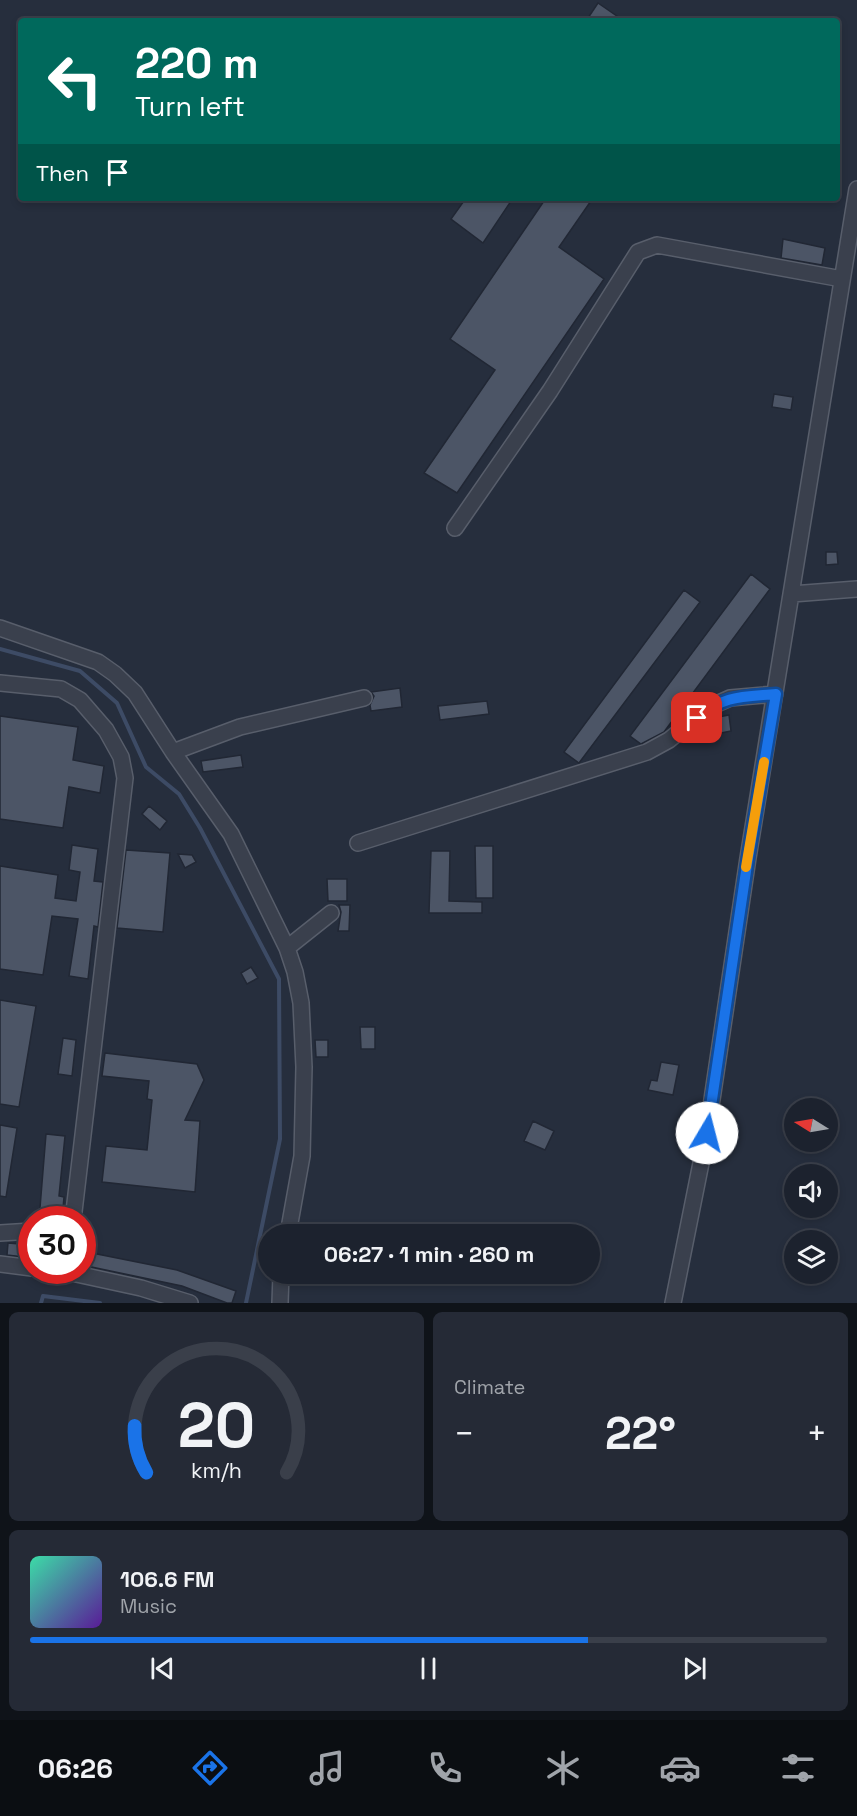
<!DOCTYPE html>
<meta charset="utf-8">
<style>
:root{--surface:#1c222e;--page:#252a36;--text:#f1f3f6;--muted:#a0a4aa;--line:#3a3f4a;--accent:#1a73e8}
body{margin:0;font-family:"Space Grotesk",sans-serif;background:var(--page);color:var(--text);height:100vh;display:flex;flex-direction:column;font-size:22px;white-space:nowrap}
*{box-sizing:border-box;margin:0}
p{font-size:20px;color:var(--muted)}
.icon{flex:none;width:33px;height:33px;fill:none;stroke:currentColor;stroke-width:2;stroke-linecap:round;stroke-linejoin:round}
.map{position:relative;height:1303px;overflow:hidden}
.details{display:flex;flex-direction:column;gap:9px;padding:9px;background:#0f1319;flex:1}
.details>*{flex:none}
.banner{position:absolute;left:18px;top:18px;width:822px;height:183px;border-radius:6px;box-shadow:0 3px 9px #0003,0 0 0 2px var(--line);background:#00695c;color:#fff;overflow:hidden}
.needle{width:39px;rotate:281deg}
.buttons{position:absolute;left:784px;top:1098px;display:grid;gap:12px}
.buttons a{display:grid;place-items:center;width:54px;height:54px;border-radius:50%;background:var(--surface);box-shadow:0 3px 9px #0003,0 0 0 2px var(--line);font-size:30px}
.speed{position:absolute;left:18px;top:1206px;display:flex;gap:12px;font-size:30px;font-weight:700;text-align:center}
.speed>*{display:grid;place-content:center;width:78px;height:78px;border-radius:50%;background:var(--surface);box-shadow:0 3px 9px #0003,0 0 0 2px var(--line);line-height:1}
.speed .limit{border:9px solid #d22;background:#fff;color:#111}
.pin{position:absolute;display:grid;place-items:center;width:51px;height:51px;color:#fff;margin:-26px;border-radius:12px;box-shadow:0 3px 9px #0006}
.me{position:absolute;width:66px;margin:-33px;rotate:8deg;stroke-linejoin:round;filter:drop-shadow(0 0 4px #0008)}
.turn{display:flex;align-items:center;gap:21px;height:126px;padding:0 18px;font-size:27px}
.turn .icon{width:78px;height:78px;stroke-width:2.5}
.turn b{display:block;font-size:42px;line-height:51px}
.then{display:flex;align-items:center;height:57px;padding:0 18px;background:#0003;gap:12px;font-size:22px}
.big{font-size:45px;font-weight:700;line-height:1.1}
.details .widget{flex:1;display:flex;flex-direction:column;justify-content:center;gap:9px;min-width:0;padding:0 21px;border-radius:9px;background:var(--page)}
.details .dial{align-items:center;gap:0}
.dial svg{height:156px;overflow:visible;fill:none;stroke:var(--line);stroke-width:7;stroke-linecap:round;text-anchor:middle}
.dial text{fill:var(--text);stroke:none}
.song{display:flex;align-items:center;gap:18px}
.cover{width:72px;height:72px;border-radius:9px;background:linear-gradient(135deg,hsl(160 70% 55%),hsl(270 70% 35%))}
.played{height:6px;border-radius:3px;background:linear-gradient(90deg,var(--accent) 70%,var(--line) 70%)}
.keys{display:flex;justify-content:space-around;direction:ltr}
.heat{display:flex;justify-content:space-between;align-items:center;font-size:33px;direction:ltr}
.details .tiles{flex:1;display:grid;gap:9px;grid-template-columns:1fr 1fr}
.widget:last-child{grid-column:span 2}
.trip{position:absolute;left:258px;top:1224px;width:342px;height:60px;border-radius:30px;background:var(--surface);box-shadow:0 3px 9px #0003,0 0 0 2px var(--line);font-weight:700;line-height:60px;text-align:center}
.menu{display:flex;height:96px;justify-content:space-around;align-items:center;background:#0b0e12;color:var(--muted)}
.menu .icon{width:42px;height:42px}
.menu .active{color:var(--accent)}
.menu b{font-size:27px;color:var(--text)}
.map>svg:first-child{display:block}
</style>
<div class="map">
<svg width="857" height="1303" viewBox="0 0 857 1303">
<rect width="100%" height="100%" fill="#262e3d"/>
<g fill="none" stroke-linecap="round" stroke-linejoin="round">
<!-- stream -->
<path stroke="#3d4b65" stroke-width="4" d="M0 649 80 671 117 703 146 767 179 794 200 828 279 979 280 1139 246 1303
M41 1303 43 1296 100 1303"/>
</g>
<!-- building -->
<path fill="#4c5566" stroke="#212734" stroke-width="1.5" d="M598 3 624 21H586Z
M466 198H513L483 243 451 219Z
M546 198H593L559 247 604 279 457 493 424 473 495 370 450 339Z
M783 239 825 248 822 265 781 258Z
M774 394 793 397 791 410 772 407Z
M826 552H837L838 564 826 565Z
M751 574 770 589 664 732 641 744 630 736Z
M684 590 700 602 579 763 564 752Z
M400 688 402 707 371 711 370 705 374 696 371 692Z
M487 701 489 714 440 720 438 706Z
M729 715 731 731 721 733 718 717Z
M0 716 78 727 73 760 104 766 100 793 69 787 63 828 0 819Z
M241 755 243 767 203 772 201 761Z
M149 806 167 821 160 830 142 814Z
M72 845 98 849 94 881 103 882 98 927 94 926 88 979 69 976 78 919 52 916 43 975 0 969V866L58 875 55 898 76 901 80 872 69 870Z
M475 846H493V898H476Z
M126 850 170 853 163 932 117 928Z
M431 851H450L449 901 482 902V913H429Z
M178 854 192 855 196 862 185 868Z
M327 879H347V901H328Z
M339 905H350L349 931H338L341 912Z
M251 967 258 978 247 984 241 973Z
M0 1000 36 1006 19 1107 0 1104Z
M360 1027H375V1049H361Z
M63 1038 76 1040 72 1076 58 1074Z
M315 1040H328V1057H316Z
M105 1053 197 1064 204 1080 185 1120 200 1121 195 1192 102 1182 106 1146 147 1150 152 1100 147 1099 149 1081 102 1076Z
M661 1062 679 1065 673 1095 648 1090 651 1080 657 1081Z
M533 1121 554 1131 545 1150 524 1141Z
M0 1125 17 1128 6 1197 0 1196Z
M46 1134 65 1136 59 1196 64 1197 62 1220H39Z
M8 1243 32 1245V1258L7 1255Z
M82 1251 177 1270 236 1291 232 1303H227L182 1286 82 1265Z"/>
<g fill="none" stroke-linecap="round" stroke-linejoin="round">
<defs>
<path id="minor" d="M455 528 550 391 638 252 657 245 842 279
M792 594 857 589
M0 628 98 662 115 674 135 693 173 752 231 834 287 948 295 972 301 1003 304 1067 302 1156 288 1234
M0 683 61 689 80 700 106 730 121 757 125 778 73 1220
M173 752 240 727 364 698
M358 843 647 752 669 740 710 707 730 698 775 694
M287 948 331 913
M0 1233 32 1231
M0 1264 32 1268
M58 1270 141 1288 190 1303
M280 1303 281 1274
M673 1303 707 1133 748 858 857 189"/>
</defs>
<!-- minor casing -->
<use href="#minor" stroke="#585e6b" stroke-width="18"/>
<!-- minor -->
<use href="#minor" stroke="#3a404d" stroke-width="15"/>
</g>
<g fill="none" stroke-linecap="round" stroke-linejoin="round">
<defs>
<path id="route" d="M697 718C724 695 742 697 776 694L748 858 707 1133"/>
</defs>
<!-- route casing -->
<use href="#route" stroke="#114b97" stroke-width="15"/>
<!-- route -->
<use href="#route" stroke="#1a73e8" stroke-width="10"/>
<!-- slow -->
<path stroke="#f59e0b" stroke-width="10" d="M746 867 764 762"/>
</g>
</svg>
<div class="buttons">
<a><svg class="needle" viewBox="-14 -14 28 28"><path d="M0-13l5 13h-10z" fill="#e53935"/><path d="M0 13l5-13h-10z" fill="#a0a4aa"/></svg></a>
<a><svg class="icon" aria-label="sound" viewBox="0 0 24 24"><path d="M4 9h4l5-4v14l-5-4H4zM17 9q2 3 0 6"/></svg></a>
<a><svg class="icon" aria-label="layers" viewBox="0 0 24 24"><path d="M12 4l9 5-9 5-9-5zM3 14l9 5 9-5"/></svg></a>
</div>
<div class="speed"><div class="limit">30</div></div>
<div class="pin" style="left:697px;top:718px;background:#d93025"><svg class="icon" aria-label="arrive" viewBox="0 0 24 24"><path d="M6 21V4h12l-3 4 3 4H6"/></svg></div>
<svg class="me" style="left:707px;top:1133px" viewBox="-20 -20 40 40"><circle r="19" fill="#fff"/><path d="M0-13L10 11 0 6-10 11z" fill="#1a73e8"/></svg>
<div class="trip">06:27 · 1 min · 260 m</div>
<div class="banner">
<div class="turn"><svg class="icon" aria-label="left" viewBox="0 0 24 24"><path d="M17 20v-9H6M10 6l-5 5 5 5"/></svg><div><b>220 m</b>Turn left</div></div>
<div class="then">Then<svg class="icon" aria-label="arrive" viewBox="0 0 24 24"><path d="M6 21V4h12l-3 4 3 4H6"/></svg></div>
</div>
</div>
<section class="details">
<div class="tiles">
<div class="widget dial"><svg viewBox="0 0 100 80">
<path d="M14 69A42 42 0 1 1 86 69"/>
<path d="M14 69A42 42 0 0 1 8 45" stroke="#1a73e8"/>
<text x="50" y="56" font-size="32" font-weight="700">20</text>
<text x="50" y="72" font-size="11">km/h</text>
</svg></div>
<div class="widget"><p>Climate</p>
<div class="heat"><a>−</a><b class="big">22°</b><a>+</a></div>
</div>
<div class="widget">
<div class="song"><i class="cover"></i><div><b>106.6 FM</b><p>Music</p></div></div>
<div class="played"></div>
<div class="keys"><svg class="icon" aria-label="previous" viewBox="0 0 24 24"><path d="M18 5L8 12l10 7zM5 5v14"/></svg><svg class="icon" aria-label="pause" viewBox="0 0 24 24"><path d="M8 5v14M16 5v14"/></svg><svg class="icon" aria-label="next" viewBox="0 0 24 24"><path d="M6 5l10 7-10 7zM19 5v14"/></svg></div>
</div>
</div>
</section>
<nav class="menu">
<b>06:26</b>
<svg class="icon active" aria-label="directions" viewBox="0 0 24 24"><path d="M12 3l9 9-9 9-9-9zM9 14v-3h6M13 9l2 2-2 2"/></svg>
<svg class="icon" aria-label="music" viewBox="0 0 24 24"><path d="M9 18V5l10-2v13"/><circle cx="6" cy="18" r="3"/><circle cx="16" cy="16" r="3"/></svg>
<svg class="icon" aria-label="phone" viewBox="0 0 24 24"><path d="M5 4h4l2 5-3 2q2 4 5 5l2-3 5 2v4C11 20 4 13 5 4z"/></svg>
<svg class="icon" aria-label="climate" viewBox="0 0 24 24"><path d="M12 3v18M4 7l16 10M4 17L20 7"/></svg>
<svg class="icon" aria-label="car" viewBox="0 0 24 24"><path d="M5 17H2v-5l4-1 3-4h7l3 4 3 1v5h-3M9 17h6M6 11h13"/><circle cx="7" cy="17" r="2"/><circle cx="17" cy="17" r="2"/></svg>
<svg class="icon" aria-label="filters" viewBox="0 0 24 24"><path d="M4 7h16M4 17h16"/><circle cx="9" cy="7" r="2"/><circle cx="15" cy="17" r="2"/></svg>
</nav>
